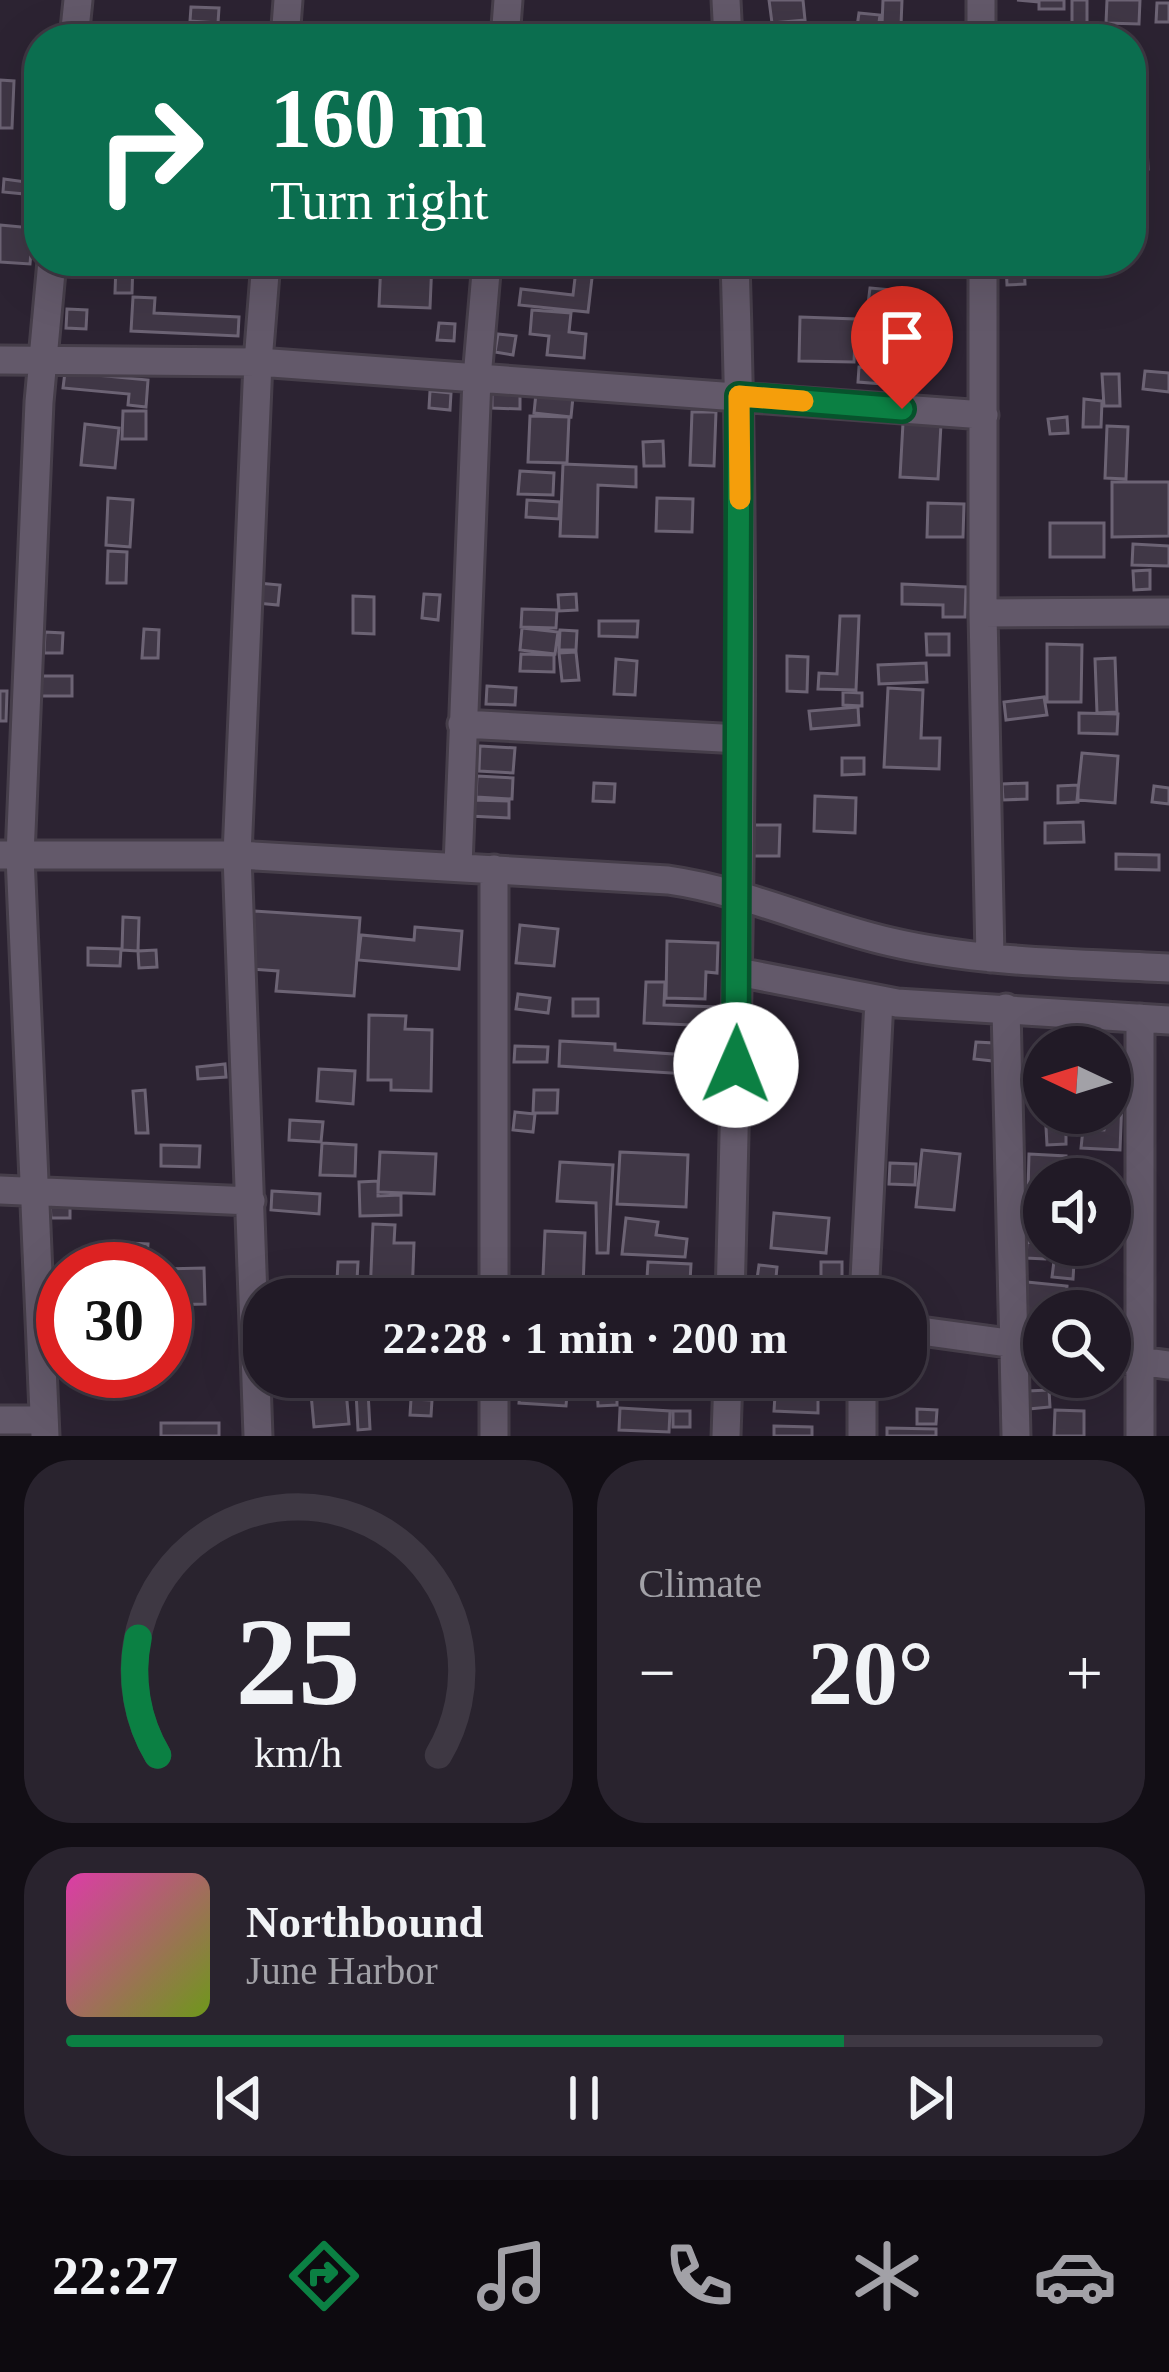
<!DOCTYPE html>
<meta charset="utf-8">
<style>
:root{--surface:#211a26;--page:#29232e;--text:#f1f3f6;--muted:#a2a1a7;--line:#3e3843;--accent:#0b8043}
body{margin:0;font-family:"Times New Roman",serif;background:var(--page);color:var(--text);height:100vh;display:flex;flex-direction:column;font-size:45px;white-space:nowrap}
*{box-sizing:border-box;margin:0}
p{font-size:39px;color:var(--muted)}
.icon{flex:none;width:66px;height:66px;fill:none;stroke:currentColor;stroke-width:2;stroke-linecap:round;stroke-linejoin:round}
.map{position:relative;height:1436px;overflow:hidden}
.drawer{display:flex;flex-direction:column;gap:24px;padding:24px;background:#120e15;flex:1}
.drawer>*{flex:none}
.guide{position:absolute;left:24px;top:24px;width:1122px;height:252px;border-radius:48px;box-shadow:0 12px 48px #0002,0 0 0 3px var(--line);background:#0b6e4f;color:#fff;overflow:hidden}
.needle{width:78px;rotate:274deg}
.controls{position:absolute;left:1023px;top:1026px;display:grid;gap:24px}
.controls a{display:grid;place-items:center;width:108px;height:108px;border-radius:50%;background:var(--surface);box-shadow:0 12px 48px #0002,0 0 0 3px var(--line);font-size:60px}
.speed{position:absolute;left:36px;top:1242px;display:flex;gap:24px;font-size:60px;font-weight:700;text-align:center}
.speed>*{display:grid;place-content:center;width:156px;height:156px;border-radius:50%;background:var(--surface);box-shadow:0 12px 48px #0002,0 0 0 3px var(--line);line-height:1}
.speed .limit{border:18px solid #d22;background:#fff;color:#111}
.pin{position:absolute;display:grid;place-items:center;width:102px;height:102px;color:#fff;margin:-123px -51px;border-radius:50% 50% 50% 0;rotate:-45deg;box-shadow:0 0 12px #0007}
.pin .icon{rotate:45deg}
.me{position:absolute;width:132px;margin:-66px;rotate:1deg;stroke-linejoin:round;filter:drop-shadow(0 0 9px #0008)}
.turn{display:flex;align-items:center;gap:42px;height:252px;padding:0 48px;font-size:54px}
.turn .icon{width:156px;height:156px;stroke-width:2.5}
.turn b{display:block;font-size:84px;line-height:102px}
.big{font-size:90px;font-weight:600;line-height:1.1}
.drawer .card{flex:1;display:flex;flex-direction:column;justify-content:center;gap:18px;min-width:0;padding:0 42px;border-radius:48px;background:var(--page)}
.drawer .dial{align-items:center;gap:0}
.dial svg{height:312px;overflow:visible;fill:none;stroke:var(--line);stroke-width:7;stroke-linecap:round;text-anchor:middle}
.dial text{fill:var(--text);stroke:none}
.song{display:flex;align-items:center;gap:36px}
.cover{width:144px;height:144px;border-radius:18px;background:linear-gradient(135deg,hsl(320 70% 55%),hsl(80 70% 35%))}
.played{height:12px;border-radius:6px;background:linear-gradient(90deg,var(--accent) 75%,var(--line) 75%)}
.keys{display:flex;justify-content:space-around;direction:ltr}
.heat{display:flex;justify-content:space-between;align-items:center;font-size:66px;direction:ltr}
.drawer .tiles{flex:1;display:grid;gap:24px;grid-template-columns:1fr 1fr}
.card:last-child{grid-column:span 2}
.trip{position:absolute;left:243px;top:1278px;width:684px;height:120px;border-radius:48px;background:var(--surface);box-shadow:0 12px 48px #0002,0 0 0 3px var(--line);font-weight:600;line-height:120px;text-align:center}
.tab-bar{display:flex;height:192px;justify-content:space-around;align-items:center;background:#0d0a0f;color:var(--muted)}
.tab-bar .icon{width:84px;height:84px}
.tab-bar .current{color:var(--accent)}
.tab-bar b{font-size:54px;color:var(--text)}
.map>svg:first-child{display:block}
</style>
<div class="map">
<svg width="1169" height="1436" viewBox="0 0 1169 1436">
<rect width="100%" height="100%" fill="#2c2332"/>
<!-- building -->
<path fill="#403746" stroke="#6c6374" stroke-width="3" d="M769 0H803L805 20 772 23Z
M883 0H902L901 25H882Z
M1017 0H1064V9H1039V2Z
M1072 0H1087V29H1072Z
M1107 0H1140L1139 24 1106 23Z
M1157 3H1169V22H1156Z
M191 7 219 8 218 23 190 21Z
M859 13 880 15 878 30 857 27Z
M1054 27V39H1036L1035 28Z
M853 31H873V39H853Z
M0 80 14 81 12 128H0Z
M1145 95 1148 169 1131 170V96Z
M4 179 26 182 25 194 3 192Z
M1138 212 1141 238 1131 239V213Z
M0 225 33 228 30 264 0 262Z
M381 261H432L430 308 379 306Z
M577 261H594L588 312 519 305 521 289 573 295Z
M133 263 132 293H115L116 264Z
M1006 264H1024L1025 284 1007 285Z
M870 288 915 292 914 308 868 304Z
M133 297 155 298 154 313 239 317 238 336 131 331Z
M885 307 925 313 922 333 883 328Z
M67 309 87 310 86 329 66 328Z
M532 310 571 313 569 332 586 334 584 358 547 355 549 336 530 334Z
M800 317 856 319 854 362 799 361Z
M439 323 455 324 454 341 437 340Z
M498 334 516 336 513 355 495 352Z
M885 334 923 335 922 355 884 353Z
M859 367 911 371 909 386 858 382Z
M1145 371 1169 373V392L1143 389Z
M65 372 148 380 146 407 128 405 129 394 63 388Z
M1102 374H1119L1120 406H1104Z
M430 391 451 393 450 410 429 408Z
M492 391H520V409L492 408Z
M536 393 573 397 571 417 534 413Z
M1084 399 1102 401 1101 427H1083Z
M123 411H146V439H122Z
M692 412H716L714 466 690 465Z
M530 416 569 417 567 463 528 462Z
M1067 417 1068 433 1050 434 1048 419Z
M903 423 941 424 938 479 900 477Z
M85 424 119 428 115 468 81 465Z
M1107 426 1128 427 1126 479 1105 478Z
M663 441 664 466H644L643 442Z
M563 464 636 467V487L598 485 597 537 560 536Z
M520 471 554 473 553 495 518 494Z
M1112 482H1169V536L1112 537Z
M108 498 133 500 130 547 106 545Z
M657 498 693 499 692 532 656 531Z
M527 500 560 502 559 519 526 517Z
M928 503 964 504 963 537H927Z
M1050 523H1104V557H1050Z
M1133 544 1169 546V566L1132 565Z
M108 551 127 552 126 583H107Z
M1150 570V589L1134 590 1133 571Z
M258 583 280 585 278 605 256 603Z
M902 584 966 587 965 617H943V605L902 604Z
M424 594 440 595 438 620 422 618Z
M576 594 577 610 559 611 558 595Z
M353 596 374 597V634L353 633Z
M522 609 557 610 556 628 521 627Z
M840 616H859L856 690 818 689 819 673 837 674Z
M599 621H638L637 637 599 636Z
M522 628 558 632 555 654 520 650Z
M144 629 159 630 158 658H142Z
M560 630 577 631 576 650H559Z
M45 632 63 633 62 653H44Z
M926 634H949V655H927Z
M1047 644 1082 645 1081 702H1047Z
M576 652 579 680 562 681 559 653Z
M521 654 554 655V672L520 671Z
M787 656 808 657 807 692 787 691Z
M1115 658 1117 712 1097 713 1095 659Z
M616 659 637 661 635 695 614 694Z
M926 663 927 682 879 684 878 665Z
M40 676H72V696H40Z
M487 686 516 688 515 705 486 704Z
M888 688 923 690 921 738H940L939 769 884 767Z
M0 691H7L6 721H0Z
M843 692 862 693V706L843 705Z
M1044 697 1047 715 1006 720 1004 702Z
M858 707 859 725 811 729 809 711Z
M1079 713 1118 714 1117 734 1079 733Z
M480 746 515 748 513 773 479 771Z
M1082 753 1118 756 1115 803 1077 800Z
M842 758H864V774L842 775Z
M477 776 513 778 512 799 476 797Z
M594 783 615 784 614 802 593 801Z
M1027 783V799L1003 800 1002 784Z
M1078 785V802L1058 803V786Z
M1154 786 1169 788V804L1152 802Z
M815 796 856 798 855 833 814 831Z
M470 800 509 801V818L469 816Z
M1083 822 1084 842 1045 843V823Z
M750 825H780L779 856H750Z
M1116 854 1159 855V870L1116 869Z
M253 911 360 918 354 996 276 991 278 971 250 969Z
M123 917 139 918 138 951 122 950Z
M520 925 558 929 554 966 516 963Z
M415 927 462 931 459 969 358 960 361 935 414 940Z
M667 941 718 943 717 973 706 972 705 999 666 998Z
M88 948 121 949 120 966 88 965Z
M156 950 157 967 139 968 138 951Z
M646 982H665L664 1005 717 1007V1026L644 1023Z
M518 994 550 998 548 1013 516 1009Z
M573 999H598V1016H573Z
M369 1015 406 1016 405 1029 432 1030 431 1091 391 1090V1080H368Z
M560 1041 615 1044V1050L688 1055 687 1074 559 1066Z
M976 1042 994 1043 993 1061 974 1059Z
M515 1046 548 1047 547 1062H514Z
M225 1064 226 1077 198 1079 197 1067Z
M319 1069 355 1071 353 1104 317 1101Z
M145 1090 148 1133H136L133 1091Z
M534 1090H558L557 1113H533Z
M1110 1099H1122L1120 1150 1081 1148 1083 1129 1104 1130Z
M515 1112 535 1114 533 1132 513 1130Z
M290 1120 323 1122 321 1142 289 1140Z
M1046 1127H1066V1144L1047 1145Z
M322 1143 356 1145 355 1176 320 1175Z
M161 1145 200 1146 199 1167 161 1166Z
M922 1150 960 1154 954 1210 916 1207Z
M380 1152 436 1154 434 1194 378 1192Z
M620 1152 688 1155 686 1207 617 1204Z
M1029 1154 1066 1156 1065 1179H1044V1191H1028Z
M560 1162 613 1165 608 1253H597L596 1203 557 1201Z
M890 1163 916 1164 915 1185 889 1184Z
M378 1181V1196L401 1195V1215L360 1216 359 1182Z
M272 1191 320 1194 319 1214 271 1210Z
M70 1203V1218H51L50 1204Z
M774 1213 829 1218 826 1253 771 1248Z
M626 1218 658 1222 656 1235 687 1239 685 1257 622 1254Z
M373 1224 395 1225 394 1243H414L412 1297 370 1295Z
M545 1231 585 1233 583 1288 562 1287V1299H542Z
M107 1242 148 1244 146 1269H106Z
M1027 1242 1046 1245 1045 1259 1026 1258Z
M1054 1261 1074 1263 1073 1279 1052 1277Z
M338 1262H358L357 1280H337Z
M648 1262 691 1264 689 1299H566L567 1289 646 1293Z
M821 1262H842V1279H821Z
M759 1265 777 1267 775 1288 756 1286Z
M204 1268 205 1304 165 1305 163 1269Z
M1027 1282 1067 1286 1066 1304 1111 1310 1110 1315V1311H1044V1321L1023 1318Z
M819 1377H845L844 1389 819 1388Z
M521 1378 568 1382 566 1406 519 1403Z
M345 1379 349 1424 314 1427 310 1383Z
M617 1383V1405L598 1406 597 1384Z
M1049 1390 1050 1407 1028 1409 1027 1391Z
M368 1391 370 1429 358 1430 356 1392Z
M775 1395 818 1397V1413L774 1411Z
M411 1399 432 1400 431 1416 410 1415Z
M620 1408 670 1411 669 1432 619 1430Z
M917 1409 937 1410 936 1424H917Z
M1055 1410 1084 1411V1436H1054Z
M673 1411H690V1427H673Z
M161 1423H219V1436H161Z
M774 1426 812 1427V1436H774Z
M887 1428 936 1429V1436H887Z"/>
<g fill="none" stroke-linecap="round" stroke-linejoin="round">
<defs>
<path id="street" d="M726 0 728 39
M981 0V39
M74 39 78 0
M285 39 288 0
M505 39 508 0
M983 261V613L990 958
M0 360 258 362 984 415
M983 613 1169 612
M462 724 740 739
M0 855H237L668 880C745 891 816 925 891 942 981 963 1077 963 1169 968
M458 866 477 378 487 261
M738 972 897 1003 1169 1020
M1006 1008 1016 1436
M1140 1018V1436
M0 1190 251 1201
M494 1299V869
M730 1299C739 953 746 607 735 261
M864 1299 879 1000
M906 1329 1044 1348
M1110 1357 1169 1365
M0 1420H44
M45 1436 20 856 39 402 52 261
M258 1436 237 855 258 362 266 261
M494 1436V1377
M726 1436 728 1377
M862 1436V1377"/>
</defs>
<!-- street casing -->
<use href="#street" stroke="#463e4a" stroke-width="33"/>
<!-- street -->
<use href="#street" stroke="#63596a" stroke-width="27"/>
</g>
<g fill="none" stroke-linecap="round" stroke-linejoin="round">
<defs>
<path id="route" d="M736 1065 739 396 902 409"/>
</defs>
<!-- route casing -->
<use href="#route" stroke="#07532c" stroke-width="30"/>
<!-- route -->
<use href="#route" stroke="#0b8043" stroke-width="21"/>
<!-- slow -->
<path stroke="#f59e0b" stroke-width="21" d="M740 499 739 396 803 401"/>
</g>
</svg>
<div class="controls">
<a><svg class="needle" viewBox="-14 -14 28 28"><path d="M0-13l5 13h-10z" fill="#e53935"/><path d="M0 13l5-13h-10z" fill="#a2a1a7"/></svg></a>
<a><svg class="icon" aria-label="sound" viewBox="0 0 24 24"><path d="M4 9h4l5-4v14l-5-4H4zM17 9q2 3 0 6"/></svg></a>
<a><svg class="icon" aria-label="search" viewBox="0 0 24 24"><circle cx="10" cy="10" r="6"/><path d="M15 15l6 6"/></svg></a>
</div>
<div class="speed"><div class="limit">30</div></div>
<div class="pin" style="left:902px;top:409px;background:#d93025"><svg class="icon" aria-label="arrive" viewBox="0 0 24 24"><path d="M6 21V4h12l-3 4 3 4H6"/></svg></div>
<svg class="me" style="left:736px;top:1065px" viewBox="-20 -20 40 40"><circle r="19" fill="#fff"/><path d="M0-13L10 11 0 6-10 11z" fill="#0b8043"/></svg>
<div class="trip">22:28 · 1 min · 200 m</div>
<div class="guide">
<div class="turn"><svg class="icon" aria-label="right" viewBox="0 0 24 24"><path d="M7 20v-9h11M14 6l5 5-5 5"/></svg><div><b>160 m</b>Turn right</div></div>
</div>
</div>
<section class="drawer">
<div class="tiles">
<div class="card dial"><svg viewBox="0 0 100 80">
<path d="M14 69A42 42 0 1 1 86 69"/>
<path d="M14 69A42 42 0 0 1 9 39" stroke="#0b8043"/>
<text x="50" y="56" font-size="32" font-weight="700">25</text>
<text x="50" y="72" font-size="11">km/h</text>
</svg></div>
<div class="card"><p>Climate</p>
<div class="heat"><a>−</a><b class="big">20°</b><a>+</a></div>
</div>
<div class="card">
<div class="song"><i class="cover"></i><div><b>Northbound</b><p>June Harbor</p></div></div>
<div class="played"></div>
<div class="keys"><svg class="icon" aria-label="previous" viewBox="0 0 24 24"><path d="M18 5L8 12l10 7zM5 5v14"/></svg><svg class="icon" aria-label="pause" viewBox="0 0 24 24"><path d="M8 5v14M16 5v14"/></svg><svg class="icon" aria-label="next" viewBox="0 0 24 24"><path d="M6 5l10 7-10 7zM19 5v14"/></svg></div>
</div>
</div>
</section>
<nav class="tab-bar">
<b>22:27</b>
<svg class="icon current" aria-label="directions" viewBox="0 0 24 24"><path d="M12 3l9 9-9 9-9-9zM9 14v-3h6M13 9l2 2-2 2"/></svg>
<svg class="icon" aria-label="music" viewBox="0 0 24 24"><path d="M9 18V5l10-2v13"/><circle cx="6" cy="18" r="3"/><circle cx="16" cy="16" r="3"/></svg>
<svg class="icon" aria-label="phone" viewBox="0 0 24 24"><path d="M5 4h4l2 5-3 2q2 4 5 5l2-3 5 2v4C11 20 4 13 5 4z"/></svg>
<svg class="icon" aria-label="climate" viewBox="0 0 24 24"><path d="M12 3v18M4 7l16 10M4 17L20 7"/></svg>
<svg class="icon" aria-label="car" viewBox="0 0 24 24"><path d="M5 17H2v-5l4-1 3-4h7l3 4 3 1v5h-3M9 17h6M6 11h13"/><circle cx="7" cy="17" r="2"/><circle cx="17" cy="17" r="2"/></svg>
</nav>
